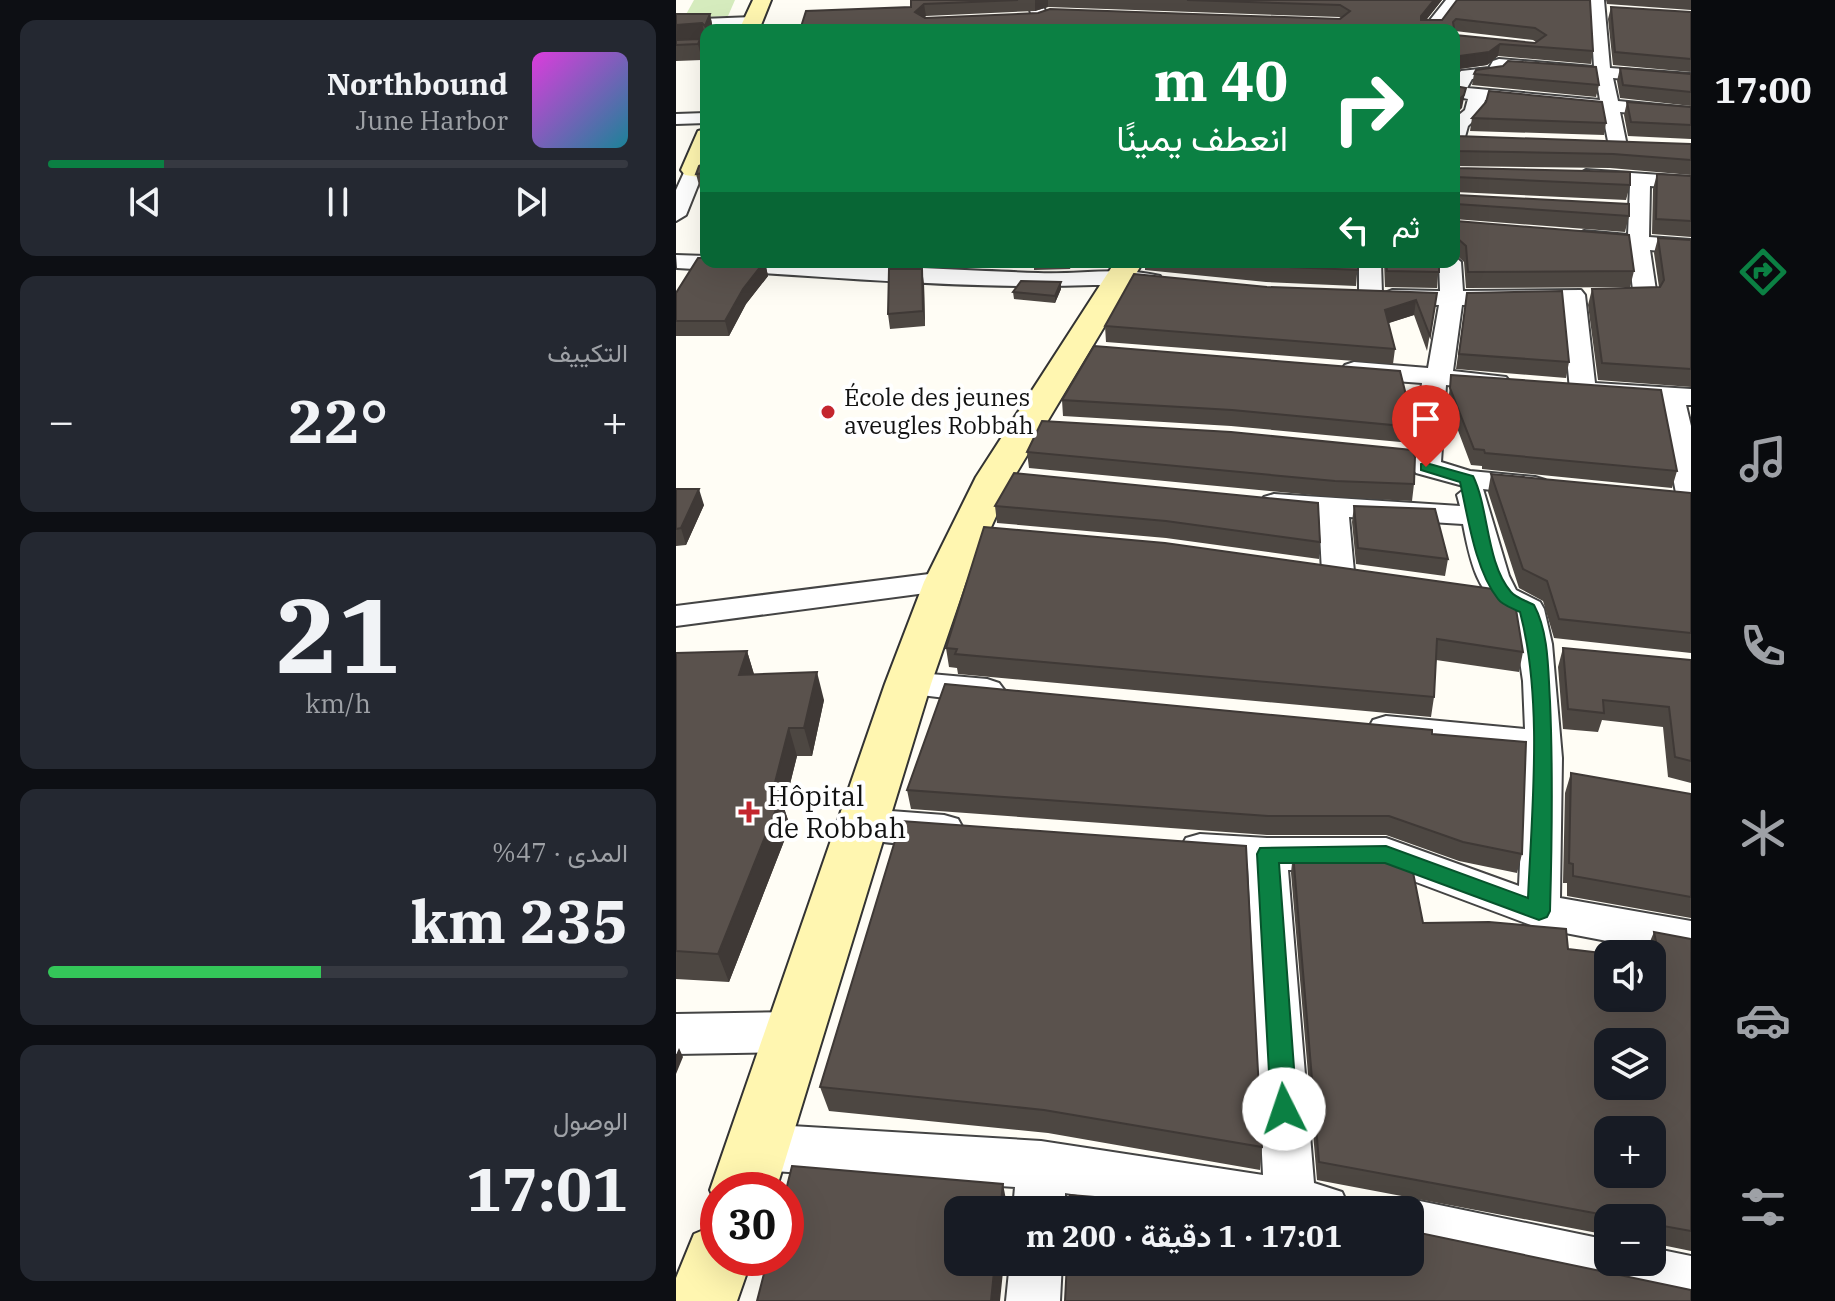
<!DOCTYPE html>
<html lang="ar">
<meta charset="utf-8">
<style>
:root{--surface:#171b24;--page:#242831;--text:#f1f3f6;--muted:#9ea1a6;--line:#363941;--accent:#0b8043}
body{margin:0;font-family:"IBM Plex Serif",Vazirmatn,serif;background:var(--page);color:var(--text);direction:rtl;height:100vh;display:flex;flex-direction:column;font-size:30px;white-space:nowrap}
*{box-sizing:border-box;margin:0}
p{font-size:26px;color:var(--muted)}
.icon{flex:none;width:44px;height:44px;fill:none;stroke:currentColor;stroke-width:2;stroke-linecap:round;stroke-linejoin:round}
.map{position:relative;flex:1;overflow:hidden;direction:ltr}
.drawer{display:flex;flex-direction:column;gap:20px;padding:20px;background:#0d0f14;width:676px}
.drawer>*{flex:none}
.hud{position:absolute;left:24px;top:24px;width:760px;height:244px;border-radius:16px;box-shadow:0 8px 32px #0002;direction:rtl;background:#0b8043;color:#fff;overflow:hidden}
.fabs{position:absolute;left:918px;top:940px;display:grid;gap:16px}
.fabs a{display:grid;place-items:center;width:72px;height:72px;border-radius:16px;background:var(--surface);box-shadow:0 8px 32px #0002;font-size:40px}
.speed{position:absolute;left:24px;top:1172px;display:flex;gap:16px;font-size:40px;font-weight:700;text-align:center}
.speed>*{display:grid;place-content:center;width:104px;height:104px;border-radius:50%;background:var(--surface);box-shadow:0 8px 32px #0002;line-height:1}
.speed .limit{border:12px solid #d22;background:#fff;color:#111}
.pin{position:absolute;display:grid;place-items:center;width:68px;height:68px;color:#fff;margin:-82px -34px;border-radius:50% 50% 50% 0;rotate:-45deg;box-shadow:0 0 8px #0007}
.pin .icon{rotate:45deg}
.me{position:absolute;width:88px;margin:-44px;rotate:356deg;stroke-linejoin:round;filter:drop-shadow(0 0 6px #0008)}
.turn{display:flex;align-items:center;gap:28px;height:168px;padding:0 40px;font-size:36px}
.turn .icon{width:104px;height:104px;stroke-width:2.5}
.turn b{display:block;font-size:56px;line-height:68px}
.then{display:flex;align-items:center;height:76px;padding:0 40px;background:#0003;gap:16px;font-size:30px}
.big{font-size:60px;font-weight:700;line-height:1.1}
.drawer .tile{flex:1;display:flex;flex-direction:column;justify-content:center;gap:12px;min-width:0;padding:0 28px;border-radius:16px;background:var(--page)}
.drawer .dial{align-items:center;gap:0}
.dial b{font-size:104px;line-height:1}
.song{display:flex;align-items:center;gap:24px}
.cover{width:96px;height:96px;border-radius:12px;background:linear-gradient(135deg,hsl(300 70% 55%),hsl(190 70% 35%))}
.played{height:8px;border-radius:4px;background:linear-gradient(90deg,var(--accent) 20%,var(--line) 20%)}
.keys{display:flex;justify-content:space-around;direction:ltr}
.heat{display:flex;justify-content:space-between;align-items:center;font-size:44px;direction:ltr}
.charge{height:12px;border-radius:6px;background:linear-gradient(90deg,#34c759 47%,var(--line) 0)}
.trip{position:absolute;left:268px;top:1196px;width:480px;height:80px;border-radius:16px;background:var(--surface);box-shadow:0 8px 32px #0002;font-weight:700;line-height:80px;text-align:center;direction:rtl}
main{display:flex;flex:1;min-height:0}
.menu{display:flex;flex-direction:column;width:144px;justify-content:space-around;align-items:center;background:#090b0e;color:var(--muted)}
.menu .icon{width:56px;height:56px}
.menu .active{color:var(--accent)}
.menu b{font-size:36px;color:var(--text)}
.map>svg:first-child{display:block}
</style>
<main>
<nav class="menu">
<b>17:00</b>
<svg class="icon active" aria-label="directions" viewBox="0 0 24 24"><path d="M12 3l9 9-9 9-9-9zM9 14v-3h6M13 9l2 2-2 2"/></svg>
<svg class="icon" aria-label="music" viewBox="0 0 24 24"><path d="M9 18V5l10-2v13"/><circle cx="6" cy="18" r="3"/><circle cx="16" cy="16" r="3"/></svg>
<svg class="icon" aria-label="phone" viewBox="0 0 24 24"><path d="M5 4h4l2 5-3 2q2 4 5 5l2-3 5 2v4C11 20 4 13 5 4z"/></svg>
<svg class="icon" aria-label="climate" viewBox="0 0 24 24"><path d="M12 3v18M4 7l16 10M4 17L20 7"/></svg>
<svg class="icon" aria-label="car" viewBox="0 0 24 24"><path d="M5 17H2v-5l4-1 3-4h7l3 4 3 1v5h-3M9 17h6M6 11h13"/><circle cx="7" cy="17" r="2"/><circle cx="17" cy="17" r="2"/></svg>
<svg class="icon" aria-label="filters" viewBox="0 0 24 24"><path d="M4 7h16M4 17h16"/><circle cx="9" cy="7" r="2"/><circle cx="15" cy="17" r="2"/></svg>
</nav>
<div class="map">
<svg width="1015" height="1301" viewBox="0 0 1015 1301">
<rect width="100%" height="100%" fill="#fffdf5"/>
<!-- green -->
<path fill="#d5ebbd" d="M18 0H59L52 16 8 18Z"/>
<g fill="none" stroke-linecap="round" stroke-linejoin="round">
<defs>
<path id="minor" d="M351 0H365L376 30H360Z
M770 0H784L762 30H746Z
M914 0H928L934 68 1015 74V84L937 78 942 101 1015 108V118L944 112 951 146 942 152 933 146 926 111 809 100 806 112 792 126 787 144 778 145V119L789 110 792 99 778 96V80L785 71 813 68 817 61 823 59 918 67ZM829 69 920 76 924 100 791 88 796 79 825 75Z
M77 17 82 18V24L0 28V20Z
M30 42V52L0 54V44Z
M30 113V123L0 124V114Z
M18 164 28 170 10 215 0 221V190L11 166Z
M910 170 1015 177V189L974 186 973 237 1015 240V254L974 250 981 297 977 302 922 301 918 296 922 291 957 290 952 248 908 243 897 237 908 231 952 235 954 185 903 180 900 176Z
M0 255 30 256V262C141 262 251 269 362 273 403 275 443 266 484 276L487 281 484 286C464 291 438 284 417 285 282 290 137 275 1 268Z
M778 256 785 262 787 291 905 290 909 295 919 383 1015 389V405H1010L1015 426V502L1005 499 1000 493 983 403 907 398 898 396 894 390 886 303 786 305 777 371 830 377 834 382 830 387 821 390 770 385 765 462 794 471 859 477 869 480 873 486 869 492 859 495 807 489 833 576 840 590 864 602 868 609 876 644 886 758 884 898 1015 921V957L863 928 708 870H612L638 1183 666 1192 674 1210H494L389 1193V1210H337L339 1187 82 1170 65 1163 57 1147 65 1131 82 1124 365 1141 587 1175 572 868 524 864 510 860 504 849 510 838 524 834 591 838H710L843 886 849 755 710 742 697 738 692 729 697 720 710 716 849 729 847 681 837 614C801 598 794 560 787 524L673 517 678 572 673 579 662 582 651 579 646 572 643 515 588 509 583 503 588 497 598 494 784 506 781 495 791 487 740 473 736 467 746 383 678 378 669 375 665 370 669 365 678 362 752 368 763 305 716 304 706 299 695 304 687 302 683 297V262H705L706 294 716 290 764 291 763 262H778Z
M269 572 280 575 285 582 280 589 0 626V606Z
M232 672 311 679 323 683 329 691 323 699 311 703 220 692 214 684 220 676Z
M188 809 268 815 282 819 288 830 282 841C255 849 201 843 174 835L168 824 174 813Z
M120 1012 136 1018 143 1032 136 1046 120 1052 0 1054V1014Z
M734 1199 932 1240V1262H976V1248L1015 1256V1301H974L734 1251V1210H714Z
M334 1262H386L384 1301H330Z"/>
<path id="secondary" d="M77 0H95L83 30H63Z
M30 129V178L9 175 5 170 22 131Z
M439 262H467L338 477 290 582 255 684 100 1190H42V1208L34 1190 209 684 248 582 300 477Z
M42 1224V1258H76L61 1301H0V1278L18 1234Z"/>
</defs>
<!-- minor casing -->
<use href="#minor" stroke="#444" stroke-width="4"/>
<!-- secondary casing -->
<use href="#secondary" stroke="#333" stroke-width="4"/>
<!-- minor -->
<use href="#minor" fill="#fff" fill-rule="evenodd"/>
<!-- secondary -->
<use href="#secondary" fill="#fff6b0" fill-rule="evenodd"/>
</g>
<!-- wall -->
<path fill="#4d4742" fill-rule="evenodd" d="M235 0H766L750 20H766L914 0 917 51 915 64 822 56 811 65 783 69 778 76 124 30 235 7ZM372 7 663 17 665 18H248L250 16 359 11ZM779 31 857 40 860 42 859 43 779 35Z
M930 0H1015V10L931 4Z
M935 7 1015 12V72L937 65 932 19Z
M0 14H34L37 29 30 30V39H24L28 55 26 60 0 61Z
M944 68 1015 74V106L944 98 941 81Z
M798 74 923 85 920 97 796 85Z
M951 102 1015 107V139L952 136 948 115Z
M796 118 930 123 928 135 794 131Z
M778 134 780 136 1015 144V175L934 168 778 166Z
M30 159V188L24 189 20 174 29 163Z
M778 166 780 168 954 185 950 200 779 192 780 195 953 216 949 232 778 219Z
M981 174 1015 176V237L976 234 977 189Z
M778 219 780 221 958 271 954 287 790 288 788 262 778 253Z
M982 238 1015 240V387L922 380 912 305 916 289 983 287 978 253Z
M89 262 92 276 70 304 53 336H0V293Z
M354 262H397L394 269 358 270V266L355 265Z
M469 262H682L680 286 590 282 469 270Z
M708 262H763L761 288 709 287Z
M385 282V289L379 303 338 299 337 292Z
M248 284 249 326 214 329 212 314Z
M761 293 751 351 738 315 712 323 719 349 717 364 430 342 429 326Z
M791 293 893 362 890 378 780 369Z
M418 346 738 427 735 443 555 426 387 416 386 400Z
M775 375 1001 471 996 488 806 469V466L795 465 772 404Z
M351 452 738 484 736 501 657 497 353 468Z
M815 474 1015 493V653L878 638 867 601 843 588 812 492Z
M0 489 28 505 10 545 0 546Z
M642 503 644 542 643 559 490 538 321 523 319 506Z
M678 506 772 559 769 576 680 564 676 522Z
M308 527 847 652 843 672 760 660 758 697 755 717 282 674 281 668 273 667 270 648Z
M887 648 1015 660V783L992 777 987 727 926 720 922 732 887 729 882 667Z
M71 651 78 674 148 700 136 756H121L108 808 114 826 53 982 0 979V653Z
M756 734 846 854 841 873 783 861 710 835H591L235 809 231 790Z
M895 773 1015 794V918L891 896V883H887L889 793Z
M225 821 586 1147 584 1170 372 1133 153 1111 144 1087Z
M617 853 747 923 892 949 976 998V954H971L970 951 978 932 1015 939V1251L976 1243V1218H932V1235L641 1180 615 873Z"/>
<!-- shaded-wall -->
<path fill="#3f3936" d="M359 0H372V7L359 11Z
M758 0H766L744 28 745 16Z
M248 4 250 16 240 24 239 12Z
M34 14 37 29 30 30 29 26Z
M26 23 30 39H24L28 55 26 60 22 44 0 41V25Z
M824 44 822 56 811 65 783 69 778 76V66L784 56Z
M790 88 786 108 778 116V104Z
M89 262 92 276 70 304 53 336 49 321 67 289Z
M246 269 248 284 249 326 247 311Z
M385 282V289L379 303V296Z
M740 300 738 315 707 325 709 310Z
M23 489 28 505 10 545 5 528Z
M71 651 79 678 63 675Z
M141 672 148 700 136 756 128 728Z
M113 728 121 756 108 808 114 826 53 982 42 954 96 794Z
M3 1048 7 1057 0 1074V1055Z
M327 1184 332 1210H324Z
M319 1262H328L324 1301H315Z"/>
<!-- building -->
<path fill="#5a524d" stroke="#3f3936" stroke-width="2" fill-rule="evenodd" d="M235 0H342L248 4 239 12 249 18 362 13 374 9 664 19 674 11 664 5 511 0H758L745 16V20H766L781 0H914L917 51 824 44 813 52 784 56 778 66V30H124L130 11 235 7ZM780 19 859 28 870 35 859 43 779 35 777 22Z
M935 7 1015 12V59L939 52Z
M0 14H34L29 26 26 23 0 25Z
M24 39 22 44 0 45V40Z
M832 61 920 67 923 85 798 74 800 70 827 66Z
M944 68 1015 74V92L947 85Z
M778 77 779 86 790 88 788 95 778 104Z
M813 91 926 102 930 123 796 118 810 102Z
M951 102 1015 107V125L955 122Z
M778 134 780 136 1015 144V160L937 154 778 151Z
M30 159V173L20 174 23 166 29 163Z
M778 166 780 168 954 172V185L780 177 778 179Z
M981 174 1015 176V221L980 219Z
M778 185 780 195 953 204V216L780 204 778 206Z
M778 219 780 221 953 235 958 271 792 272 790 246 780 237 778 242Z
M982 238 1015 240V369L926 363 916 289 984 287 988 280Z
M22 258H30V262H88L67 289 49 321H0V293Z
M552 262H682V270L591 266Z
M710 262H763V272L711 271Z
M213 269H246L247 311 212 314Z
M458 274 591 287 761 293 754 336 740 300 709 310 719 349 429 326Z
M345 281 385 282 379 296 337 292Z
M886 291 893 362 783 354 791 293Z
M418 346 724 371 738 427 556 410 386 400Z
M775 375 985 390 1001 471 809 453 808 450 798 449 774 388Z
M366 421 555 432 736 450 739 457 738 484 659 481 351 452Z
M338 473 642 503 644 542 490 521 319 506Z
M815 474 1015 493V633L883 619 871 581 847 569Z
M0 489H23L5 528 0 529Z
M678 506 759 509 772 559 682 548Z
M308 527 489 543 824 590 838 597 847 652 761 639 758 697 279 654 281 649 270 648Z
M887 648 1015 660V761L999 757 993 707 927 700 928 713 892 709Z
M71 651 63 675 141 672 128 728H113L96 794 105 797 42 954 0 951V653Z
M269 684 756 730V734L850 742 846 854 787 842 713 816H592L231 790Z
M895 773 1015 794V897L897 876V864L893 863Z
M225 821 570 846 586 1147 368 1110 144 1087Z
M617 853H711L735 862 747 923 813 922 890 929 892 949 934 954H932V998H976V959L984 960 978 932 1015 939V1231L976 1224V1218H945L643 1162ZM932 1042H976V1086H932ZM932 1130H976V1174H932Z
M116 1166 327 1184 324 1210H282V1262H319L315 1301H81L92 1258H110V1190Z
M394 1195 580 1210H394Z
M734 1222H737L739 1232 1015 1290V1301H389L391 1262H734Z"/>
<!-- route -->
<path fill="#0b8043" stroke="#07532c" stroke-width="2" d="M750 463 797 476C813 508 810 563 835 592 840 598 851 601 858 605 873 633 872 670 874 701 877 771 876 841 874 911L871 917 863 920 709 863H603L621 1109 617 1117 608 1121 599 1117 595 1109 581 854 584 848 710 846 852 898C856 808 867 699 844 612 836 608 826 605 822 599 799 570 792 517 784 482L745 470V464Z"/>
<!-- markers -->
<g fill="#c4262e" stroke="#fff" stroke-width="3">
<circle cx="152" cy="412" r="8"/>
<path d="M69 800h8v8h8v8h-8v8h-8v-8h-8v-8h8z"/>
</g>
<g text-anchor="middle" stroke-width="8" stroke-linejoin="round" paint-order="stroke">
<!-- far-poi labels -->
<g font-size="24" fill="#111" stroke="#fff" text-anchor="start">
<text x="168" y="406">École des jeunes<tspan x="168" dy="28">aveugles Robbah</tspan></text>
</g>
<!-- poi labels -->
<g font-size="28" fill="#111" stroke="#fff" text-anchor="start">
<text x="91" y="806">Hôpital<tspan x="91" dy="32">de Robbah</tspan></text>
</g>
</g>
</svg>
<div class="fabs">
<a><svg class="icon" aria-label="sound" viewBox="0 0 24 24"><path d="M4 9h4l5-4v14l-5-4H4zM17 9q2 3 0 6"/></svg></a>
<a><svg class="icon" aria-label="layers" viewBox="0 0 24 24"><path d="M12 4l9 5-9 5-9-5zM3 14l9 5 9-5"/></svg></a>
<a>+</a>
<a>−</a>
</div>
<div class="speed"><div class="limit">30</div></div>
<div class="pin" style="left:750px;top:467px;background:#d93025"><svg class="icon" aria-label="arrive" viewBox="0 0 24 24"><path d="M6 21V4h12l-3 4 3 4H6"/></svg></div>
<svg class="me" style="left:608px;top:1109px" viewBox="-20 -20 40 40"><circle r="19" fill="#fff"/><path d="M0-13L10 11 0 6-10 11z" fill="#0b8043"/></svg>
<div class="trip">17:01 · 1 دقيقة · 200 m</div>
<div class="hud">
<div class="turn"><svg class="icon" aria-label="right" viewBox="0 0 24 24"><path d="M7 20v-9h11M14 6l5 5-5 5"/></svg><div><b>40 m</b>انعطف يمينًا</div></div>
<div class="then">ثم<svg class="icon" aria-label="left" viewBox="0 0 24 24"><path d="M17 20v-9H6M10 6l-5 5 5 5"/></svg></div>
</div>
</div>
<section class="drawer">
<div class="tile">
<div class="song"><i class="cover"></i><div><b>Northbound</b><p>June Harbor</p></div></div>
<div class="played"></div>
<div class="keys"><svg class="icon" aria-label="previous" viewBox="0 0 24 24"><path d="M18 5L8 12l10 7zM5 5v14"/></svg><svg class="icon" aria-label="pause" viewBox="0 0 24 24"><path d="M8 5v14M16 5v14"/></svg><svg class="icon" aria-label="next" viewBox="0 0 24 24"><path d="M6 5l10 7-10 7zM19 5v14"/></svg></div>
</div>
<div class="tile"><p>التكييف</p>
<div class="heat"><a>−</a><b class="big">22°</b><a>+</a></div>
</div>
<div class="tile dial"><b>21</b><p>km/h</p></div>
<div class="tile"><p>المدى · 47%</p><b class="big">235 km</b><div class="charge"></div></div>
<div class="tile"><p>الوصول</p><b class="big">17:01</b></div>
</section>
</main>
